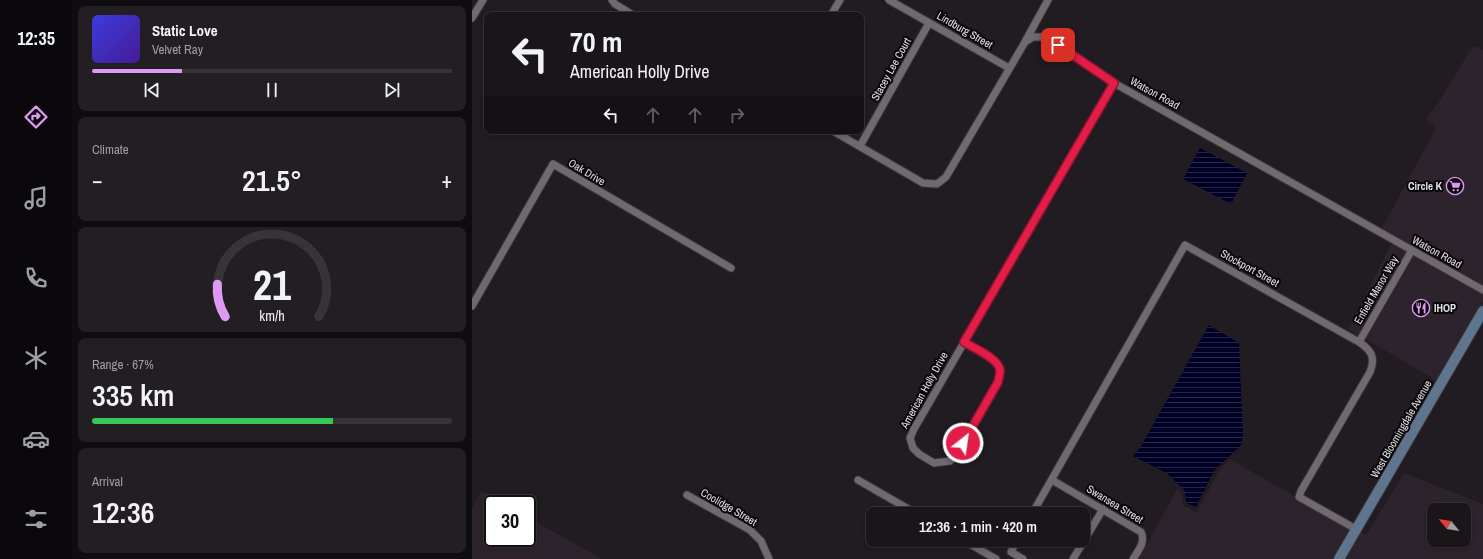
<!DOCTYPE html>
<meta charset="utf-8">
<style>
:root{--surface:#191519;--page:#221e22;--text:#f1f3f6;--muted:#9f9fa2;--line:#373438;--accent:#dd99f3}
body{margin:0;font-family:"Archivo Narrow",sans-serif;background:var(--page);color:var(--text);height:100vh;display:flex;flex-direction:column;font-size:15px;white-space:nowrap}
*{box-sizing:border-box;margin:0}
p{font-size:13px;color:var(--muted)}
.icon{flex:none;width:22px;height:22px;fill:none;stroke:currentColor;stroke-width:2;stroke-linecap:round;stroke-linejoin:round}
.map{position:relative;flex:1;overflow:hidden}
.drawer{display:flex;flex-direction:column;gap:6px;padding:6px;background:#0e0c0e;width:400px}
.drawer>*{flex:none}
.hud{position:absolute;left:12px;top:12px;width:380px;height:122px;border-radius:8px;box-shadow:0 2px 6px #0003,0 0 0 1px var(--line);background:#191519;color:var(--text);overflow:hidden}
.needle{width:26px;rotate:300deg}
.buttons{position:absolute;left:955px;top:503px;display:grid;gap:8px}
.buttons a{display:grid;place-items:center;width:44px;height:44px;border-radius:8px;background:var(--surface);box-shadow:0 2px 6px #0003,0 0 0 1px var(--line);font-size:20px}
.speed{position:absolute;left:12px;top:495px;display:flex;gap:8px;font-size:20px;font-weight:700;text-align:center}
.speed>*{display:grid;place-content:center;width:52px;height:52px;border-radius:50%;background:var(--surface);box-shadow:0 2px 6px #0003,0 0 0 1px var(--line);line-height:1}
.speed .limit{border:2px solid #111;border-radius:6px;background:#fff;color:#111}
.pin{position:absolute;display:grid;place-items:center;width:34px;height:34px;color:#fff;margin:-17px;border-radius:8px;box-shadow:0 2px 6px #0006}
.me{position:absolute;width:44px;margin:-22px;rotate:30deg;stroke-linejoin:round;filter:drop-shadow(0 0 3px #0008)}
.turn{display:flex;align-items:center;gap:14px;height:84px;padding:0 20px;font-size:18px}
.turn .icon{width:52px;height:52px;stroke-width:2.5}
.turn b{display:block;font-size:28px;line-height:34px}
.lanes{display:flex;align-items:center;height:38px;padding:0 20px;background:#0003;justify-content:center;gap:20px;direction:ltr}
.lanes .off{opacity:.35}
.big{font-size:30px;font-weight:600;line-height:1.1}
.drawer .widget{flex:1;display:flex;flex-direction:column;justify-content:center;gap:6px;min-width:0;padding:0 14px;border-radius:8px;background:var(--page)}
.drawer .dial{align-items:center;gap:0}
.dial svg{height:104px;overflow:visible;fill:none;stroke:var(--line);stroke-width:7;stroke-linecap:round;text-anchor:middle}
.dial text{fill:var(--text);stroke:none}
.song{display:flex;align-items:center;gap:12px}
.cover{width:48px;height:48px;border-radius:6px;background:linear-gradient(135deg,hsl(240 70% 55%),hsl(260 70% 35%))}
.played{height:4px;border-radius:2px;background:linear-gradient(90deg,var(--accent) 25%,var(--line) 25%)}
.keys{display:flex;justify-content:space-around;direction:ltr}
.heat{display:flex;justify-content:space-between;align-items:center;font-size:22px;direction:ltr}
.charge{height:6px;border-radius:3px;background:linear-gradient(90deg,#34c759 67%,var(--line) 0)}
.trip{position:absolute;left:394px;top:507px;width:224px;height:40px;border-radius:8px;background:var(--surface);box-shadow:0 2px 6px #0003,0 0 0 1px var(--line);font-weight:600;line-height:40px;text-align:center}
main{display:flex;flex:1;min-height:0}
.tabs{display:flex;flex-direction:column;width:72px;justify-content:space-around;align-items:center;background:#0a080a;color:var(--muted)}
.tabs .icon{width:28px;height:28px}
.tabs .selected{color:var(--accent)}
.tabs b{font-size:18px;color:var(--text)}
.map>svg:first-child{display:block}
</style>
<main>
<nav class="tabs">
<b>12:35</b>
<svg class="icon selected" aria-label="directions" viewBox="0 0 24 24"><path d="M12 3l9 9-9 9-9-9zM9 14v-3h6M13 9l2 2-2 2"/></svg>
<svg class="icon" aria-label="music" viewBox="0 0 24 24"><path d="M9 18V5l10-2v13"/><circle cx="6" cy="18" r="3"/><circle cx="16" cy="16" r="3"/></svg>
<svg class="icon" aria-label="phone" viewBox="0 0 24 24"><path d="M5 4h4l2 5-3 2q2 4 5 5l2-3 5 2v4C11 20 4 13 5 4z"/></svg>
<svg class="icon" aria-label="climate" viewBox="0 0 24 24"><path d="M12 3v18M4 7l16 10M4 17L20 7"/></svg>
<svg class="icon" aria-label="car" viewBox="0 0 24 24"><path d="M5 17H2v-5l4-1 3-4h7l3 4 3 1v5h-3M9 17h6M6 11h13"/><circle cx="7" cy="17" r="2"/><circle cx="17" cy="17" r="2"/></svg>
<svg class="icon" aria-label="filters" viewBox="0 0 24 24"><path d="M4 7h16M4 17h16"/><circle cx="9" cy="7" r="2"/><circle cx="15" cy="17" r="2"/></svg>
</nav>
<section class="drawer">
<div class="widget">
<div class="song"><i class="cover"></i><div><b>Static Love</b><p>Velvet Ray</p></div></div>
<div class="played"></div>
<div class="keys"><svg class="icon" aria-label="previous" viewBox="0 0 24 24"><path d="M18 5L8 12l10 7zM5 5v14"/></svg><svg class="icon" aria-label="pause" viewBox="0 0 24 24"><path d="M8 5v14M16 5v14"/></svg><svg class="icon" aria-label="next" viewBox="0 0 24 24"><path d="M6 5l10 7-10 7zM19 5v14"/></svg></div>
</div>
<div class="widget"><p>Climate</p>
<div class="heat"><a>−</a><b class="big">21.5°</b><a>+</a></div>
</div>
<div class="widget dial"><svg viewBox="0 0 100 80">
<path d="M14 69A42 42 0 1 1 86 69"/>
<path d="M14 69A42 42 0 0 1 8 44" stroke="#dd99f3"/>
<text x="50" y="56" font-size="32" font-weight="700">21</text>
<text x="50" y="72" font-size="11">km/h</text>
</svg></div>
<div class="widget"><p>Range · 67%</p><b class="big">335 km</b><div class="charge"></div></div>
<div class="widget"><p>Arrival</p><b class="big">12:36</b></div>
</section>
<div class="map">
<svg width="1011" height="559" viewBox="0 0 1011 559">
<defs>
<pattern id="water-rules" width="6" height="5" patternUnits="userSpaceOnUse"><rect width="6" height="5" fill="#000026"/><path d="M0 2.5h6" fill="none" stroke="#252545"/></pattern>
</defs>
<rect width="100%" height="100%" fill="#211c21"/>
<!-- built -->
<path fill="#2d232d" fill-rule="evenodd" d="M1002 47H1007L1011 50V285L910 228 964 128 954 119 967 102 997 52Z
M920 243 934 251 886 335 876 329Z
M942 256 1011 295V302L965 381 894 339Z
M758 459 824 497 825 500 878 530 862 559H667L705 489 709 493 711 505 724 512 727 509 746 472Z
M932 473 1011 504V559H872L888 533 894 535ZM962 510H992V540H962Z
M10 491 32 504H21V538H55V517L130 559H0V508Z"/>
<!-- water -->
<path fill="url(#water-rules)" d="M728 148 775 173 759 204 711 179Z
M737 325 767 343 771 436 769 445 742 471 724 507 714 503 713 491 696 474 661 456 668 448Z"/>
<g fill="none" stroke-linecap="round" stroke-linejoin="round">
<defs>
<path id="street" d="M140 0 143 4 161 15
M417 0 537 68
M359 15 368 0
M0 18 11 0
M554 40 576 0
M361 131 451 183 465 184 474 177 553 42 561 37H573L599 53 642 83 1011 290
M388 146 457 23
M0 306 81 164 259 268
M492 342 523 361 528 368V375L526 383 484 455 478 461 462 463 447 454 441 448 438 438 442 429 642 83
M887 342 940 250
M386 480 445 514
M580 480 669 532C674 542 666 551 661 559
M215 495 278 530 289 541 297 559
M560 514 713 245 887 342C899 350 904 357 898 372L829 491 827 497 884 529
M491 540 524 559
M545 540 539 552 551 559
M601 559 631 509"/>
<path id="secondary" d="M867 559 1011 311"/>
</defs>
<!-- street casing -->
<use href="#street" stroke="#3a363a" stroke-width="9"/>
<!-- secondary casing -->
<use href="#secondary" stroke="#3a363a" stroke-width="12"/>
<!-- street -->
<use href="#street" stroke="#706a70" stroke-width="7"/>
<!-- secondary -->
<use href="#secondary" stroke="#5f758d" stroke-width="10"/>
</g>
<g fill="none" stroke-linecap="round" stroke-linejoin="round">
<defs>
<path id="route" d="M491 443 526 382C527 378 528 374 528 370 526 358 502 348 492 342L642 83 586 45"/>
</defs>
<!-- route casing -->
<use href="#route" stroke="#92132f" stroke-width="10"/>
<!-- route -->
<use href="#route" stroke="#e11d48" stroke-width="7"/>
</g>
<!-- icons -->
<defs>
<symbol id="supermarket-ring" viewBox="-11 -11 22 22"><circle r="9.5" fill="#090709" stroke="#dd99f3" stroke-width="1.5"/><path d="M-6-5.5h2.5l.6 2H6L4.5 2H-2.5L-4.4-4H-6ZM-1.5 3.2a1.3 1.3 0 1 0 .1 0ZM3 3.2a1.3 1.3 0 1 0 .1 0Z" fill="#dd99f3"/></symbol>
<symbol id="restaurant-ring" viewBox="-11 -11 22 22"><circle r="9.5" fill="#090709" stroke="#dd99f3" stroke-width="1.5"/><path d="M-5-6h1v4h1v-4h1v4h1v-4h1v5L-1.5 .5V6h-2V.5L-5-1ZM5-6V6H3V1.5H1.5Q1.5-4 5-6Z" fill="#dd99f3"/></symbol>
</defs>
<g fill-rule="evenodd">
<use href="#supermarket-ring" x="973" y="176" width="20" height="20"/>
<use href="#restaurant-ring" x="939" y="298" width="20" height="20"/>
</g>
<g text-anchor="middle" stroke-width="4" stroke-linejoin="round" paint-order="stroke">
<!-- street labels -->
<g font-size="11" fill="#e3e0e3" stroke="#090709">
<text transform="translate(493 30) rotate(30)" y="4">Lindburg Street</text>
<text transform="translate(419 69) rotate(-61)" y="4">Stacey Lee Court</text>
<text transform="translate(683 93) rotate(29)" y="4">Watson Road</text>
<text transform="translate(115 172) rotate(31)" y="4">Oak Drive</text>
<text transform="translate(965 252) rotate(29)" y="4">Watson Road</text>
<text transform="translate(778 268) rotate(29)" y="4">Stockport Street</text>
<text transform="translate(904 290) rotate(-60)" y="4">Enfield Manor Way</text>
<text transform="translate(452 390) rotate(-61)" y="4">American Holly Drive</text>
<text transform="translate(929 429) rotate(-60)" y="4">West Bloomingdale Avenue</text>
<text transform="translate(643 504) rotate(31)" y="4">Swansea Street</text>
<text transform="translate(257 507) rotate(30)" y="4">Coolidge Street</text>
</g>
<!-- poi labels -->
<g font-size="11" font-weight="bold" fill="#e3e0e3" stroke="#090709" text-anchor="end">
<text x="970" y="190">Circle K</text>
<text x="962" y="312" text-anchor="start">IHOP</text>
</g>
</g>
</svg>
<div class="buttons">
<a><svg class="needle" viewBox="-14 -14 28 28"><path d="M0-13l5 13h-10z" fill="#e53935"/><path d="M0 13l5-13h-10z" fill="#9f9fa2"/></svg></a>
</div>
<div class="speed"><div class="limit">30</div></div>
<div class="pin" style="left:586px;top:45px;background:#d93025"><svg class="icon" aria-label="arrive" viewBox="0 0 24 24"><path d="M6 21V4h12l-3 4 3 4H6"/></svg></div>
<svg class="me" style="left:491px;top:443px" viewBox="-20 -20 40 40"><circle r="17" fill="#e11d48" stroke="#fff" stroke-width="3"/><path d="M0-11L8 9 0 5-8 9z" fill="#fff"/></svg>
<div class="trip">12:36 · 1 min · 420 m</div>
<div class="hud">
<div class="turn"><svg class="icon" aria-label="left" viewBox="0 0 24 24"><path d="M17 20v-9H6M10 6l-5 5 5 5"/></svg><div><b>70 m</b>American Holly Drive</div></div>
<div class="lanes"><svg class="icon" aria-label="left" viewBox="0 0 24 24"><path d="M17 20v-9H6M10 6l-5 5 5 5"/></svg><svg class="icon off" aria-label="ahead" viewBox="0 0 24 24"><path d="M12 20V5M6 11l6-6 6 6"/></svg><svg class="icon off" aria-label="ahead" viewBox="0 0 24 24"><path d="M12 20V5M6 11l6-6 6 6"/></svg><svg class="icon off" aria-label="right" viewBox="0 0 24 24"><path d="M7 20v-9h11M14 6l5 5-5 5"/></svg></div>
</div>
</div>
</main>
